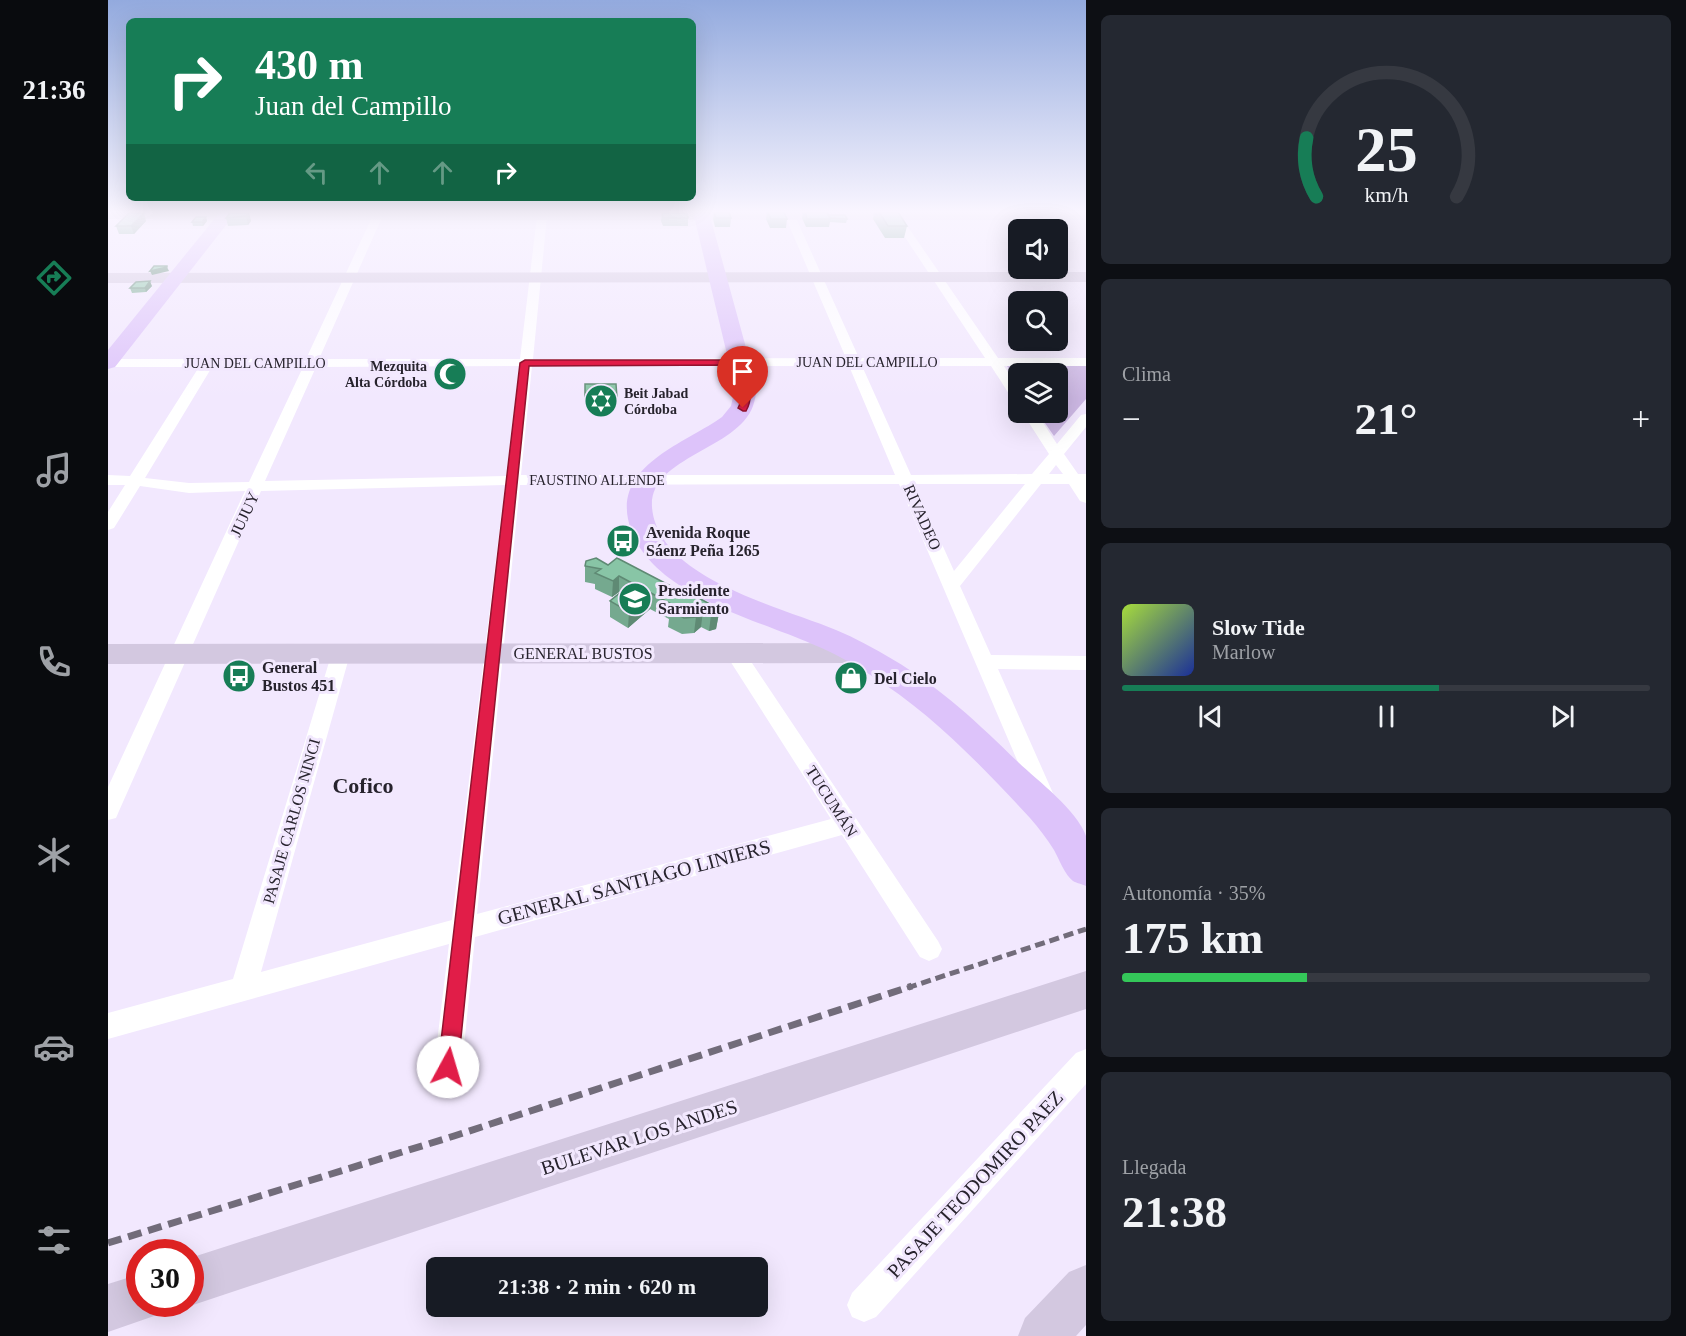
<!DOCTYPE html>
<html lang="es">
<meta charset="utf-8">
<style>
:root{--surface:#171b24;--page:#242831;--text:#f1f3f6;--muted:#9ea1a6;--line:#363941;--accent:#177d56}
body{margin:0;font-family:"Times New Roman",serif;background:var(--page);color:var(--text);height:100vh;display:flex;flex-direction:column;font-size:22px;white-space:nowrap}
*{box-sizing:border-box;margin:0}
p{font-size:20px;color:var(--muted)}
.icon{flex:none;width:33px;height:33px;fill:none;stroke:currentColor;stroke-width:2;stroke-linecap:round;stroke-linejoin:round}
.map{position:relative;flex:1;overflow:hidden}
.sheet{display:flex;flex-direction:column;gap:15px;padding:15px;background:#0d0f14;width:600px}
.sheet>*{flex:none}
.guide{position:absolute;left:18px;top:18px;width:570px;height:183px;border-radius:9px;box-shadow:0 6px 24px #0002;background:#177d56;color:#fff;overflow:hidden}
.buttons{position:absolute;left:900px;top:219px;display:grid;gap:12px}
.buttons a{display:grid;place-items:center;width:60px;height:60px;border-radius:9px;background:var(--surface);box-shadow:0 6px 24px #0002;font-size:30px}
.speed{position:absolute;left:18px;top:1239px;display:flex;gap:12px;font-size:30px;font-weight:700;text-align:center}
.speed>*{display:grid;place-content:center;width:78px;height:78px;border-radius:50%;background:var(--surface);box-shadow:0 6px 24px #0002;line-height:1}
.speed .limit{border:9px solid #d22;background:#fff;color:#111}
.pin{position:absolute;display:grid;place-items:center;width:51px;height:51px;color:#fff;margin:-62px -26px;border-radius:50% 50% 50% 0;rotate:-45deg;box-shadow:0 0 6px #0007}
.pin .icon{rotate:45deg}
.me{position:absolute;width:66px;margin:-33px;rotate:6deg;stroke-linejoin:round;filter:drop-shadow(0 0 4px #0008)}
.turn{display:flex;align-items:center;gap:21px;height:126px;padding:0 30px;font-size:27px}
.turn .icon{width:78px;height:78px;stroke-width:2.5}
.turn b{display:block;font-size:42px;line-height:51px}
.lanes{display:flex;align-items:center;height:57px;padding:0 30px;background:#0003;justify-content:center;gap:30px;direction:ltr}
.lanes .off{opacity:.35}
.big{font-size:45px;font-weight:700;line-height:1.1}
.sheet .tile{flex:1;display:flex;flex-direction:column;justify-content:center;gap:9px;min-width:0;padding:0 21px;border-radius:9px;background:var(--page)}
.sheet .dial{align-items:center;gap:0}
.dial svg{height:156px;overflow:visible;fill:none;stroke:var(--line);stroke-width:7;stroke-linecap:round;text-anchor:middle}
.dial text{fill:var(--text);stroke:none}
.song{display:flex;align-items:center;gap:18px}
.cover{width:72px;height:72px;border-radius:9px;background:linear-gradient(135deg,hsl(80 70% 55%),hsl(230 70% 35%))}
.played{height:6px;border-radius:3px;background:linear-gradient(90deg,var(--accent) 60%,var(--line) 60%)}
.keys{display:flex;justify-content:space-around;direction:ltr}
.heat{display:flex;justify-content:space-between;align-items:center;font-size:33px;direction:ltr}
.charge{height:9px;border-radius:4px;background:linear-gradient(90deg,#34c759 35%,var(--line) 0)}
.trip{position:absolute;left:318px;top:1257px;width:342px;height:60px;border-radius:9px;background:var(--surface);box-shadow:0 6px 24px #0002;font-weight:700;line-height:60px;text-align:center}
main{display:flex;flex:1;min-height:0}
.dock{display:flex;flex-direction:column;width:108px;justify-content:space-around;align-items:center;background:#090b0e;color:var(--muted)}
.dock .icon{width:42px;height:42px}
.dock .on{color:var(--accent)}
.dock b{font-size:27px;color:var(--text)}
.map>svg:first-child{display:block}
</style>
<main>
<nav class="dock">
<b>21:36</b>
<svg class="icon on" aria-label="directions" viewBox="0 0 24 24"><path d="M12 3l9 9-9 9-9-9zM9 14v-3h6M13 9l2 2-2 2"/></svg>
<svg class="icon" aria-label="music" viewBox="0 0 24 24"><path d="M9 18V5l10-2v13"/><circle cx="6" cy="18" r="3"/><circle cx="16" cy="16" r="3"/></svg>
<svg class="icon" aria-label="phone" viewBox="0 0 24 24"><path d="M5 4h4l2 5-3 2q2 4 5 5l2-3 5 2v4C11 20 4 13 5 4z"/></svg>
<svg class="icon" aria-label="climate" viewBox="0 0 24 24"><path d="M12 3v18M4 7l16 10M4 17L20 7"/></svg>
<svg class="icon" aria-label="car" viewBox="0 0 24 24"><path d="M5 17H2v-5l4-1 3-4h7l3 4 3 1v5h-3M9 17h6M6 11h13"/><circle cx="7" cy="17" r="2"/><circle cx="17" cy="17" r="2"/></svg>
<svg class="icon" aria-label="filters" viewBox="0 0 24 24"><path d="M4 7h16M4 17h16"/><circle cx="9" cy="7" r="2"/><circle cx="15" cy="17" r="2"/></svg>
</nav>
<div class="map">
<svg width="978" height="1336" viewBox="0 0 978 1336">
<rect width="100%" height="100%" fill="#f2e8fe"/>
<!-- green -->
<path fill="#cdb8e4" d="M978 365V399L946 436 930 413 950 412V374H910V383L899 366Z"/>
<g fill="none" stroke-linecap="round" stroke-linejoin="round">
<!-- minor -->
<path fill="#fff" fill-rule="evenodd" d="M269 212 275 215 211 359H412L429 216 434 213 439 216 425 359 738 358 677 216 682 213 687 216 751 358H877L783 216 788 213 791 214 890 358H978V366H896L910 388V401L905 400 883 366H754L803 475 924 474 941 454 914 412H928L949 444 973 415 978 414V427L956 454 970 474H978V503L972 501 961 484H933L852 586 883 655 978 656V670L890 669 948 800 945 806 937 809 929 806 926 800 791 484 412 485 369 914 723 819 617 653 620 648 627 646 634 648 830 941 834 949 830 957 821 961 812 957 734 835 367 937 354 1067 350 1077 340 1081 330 1077 326 1067 341 944 0 1039V1013L125 979 225 649 232 647 239 649 242 654 153 972 344 920 397 485 153 491 11 811 8 818 0 820V787L137 491 81 493 32 486 6 528 0 530V512L17 485H0V475L22 476 91 367H0V359H198L265 215ZM411 366 398 476 157 481 208 367ZM424 366H741L787 475H413ZM104 367H195L141 482 81 483 37 478ZM948 465 955 474H941ZM807 484H917L846 571Z
M978 1049V1084L768 1317 756 1322 744 1317 739 1305 744 1293 968 1053Z"/>
<!-- secondary -->
<path fill="#d3c8e0" fill-rule="evenodd" d="M0 212H978V220L0 219Z
M978 272V282L0 283V273Z
M749 643 759 646 763 653 759 660 749 663 0 664V644Z
M978 971V1009L82 1306 76 1304H82V1258Z
M978 1265V1325L968 1336H910L917 1318 961 1272Z
M32 1274V1304H54L49 1315 0 1332V1284Z"/>
<!-- primary -->
<path fill="#ddc3fa" fill-rule="evenodd" d="M112 212H124L126 215 7 367 0 369V350Z
M588 213H600L602 216 649 388C648 394 647 400 645 406 629 450 541 457 544 507 549 578 673 607 728 630 747 638 766 648 784 659 832 687 871 724 910 762 930 781 969 810 978 836 978 847 978 873 978 886 974 884 968 883 965 881 957 875 951 859 946 850 939 839 931 828 922 818 875 767 822 712 764 676 745 664 725 652 704 644 645 618 535 592 520 519 509 464 578 443 614 417L623 406 627 388 586 216Z"/>
<!-- rail-far1 -->
<path stroke="#726c7a" stroke-width="5" stroke-dasharray="10 5" stroke-linecap="butt" d="M799 988 978 929"/>
<!-- rail -->
<path stroke="#726c7a" stroke-width="7" stroke-dasharray="14 7" stroke-linecap="butt" d="M0 1243 346 1136 804 986"/>
</g>
<!-- wall -->
<path fill="#75a98f" d="M606 212H621L623 218 622 227H607L605 219Z
M659 212H676L679 219 678 228H662L658 219Z
M695 212H719L720 215 739 219 738 223 722 222 721 227H698L694 218Z
M766 212H790L799 226 796 238H777L765 219Z
M141 213 143 221 140 225 120 226 118 218Z
M554 213 580 218V226H555L553 221Z
M98 217 99 221 95 226H85L84 222Z
M38 221 26 234H11L8 226Z
M44 286 38 292 24 293 22 288Z
M477 384H508V408H477Z
M500 565 600 605 611 613 608 629 601 631 593 627 586 633 574 634 560 627 561 619 542 609 520 628 502 617V601L512 593 511 592 504 597 487 589V584L477 582V566Z"/>
<!-- shaded-wall -->
<path fill="#5f8a74" d="M36 213 38 221 26 234 23 226Z
M141 213 143 221 140 225 138 216Z
M98 217 99 221 95 226 94 222Z
M59 267 61 271 44 275 42 271Z
M42 281 44 286 38 292 37 288Z
M511 576V592L504 597 505 581Z
M543 593 542 609 520 628 521 612Z
M595 611 593 627 586 633 588 617Z
M611 613 608 629 601 631 603 615Z"/>
<!-- building -->
<path fill="#88c5a6" stroke="#5f8a74" stroke-width="1.5" d="M606 212H621L623 218H608Z
M660 212H676L679 219H663Z
M697 212H719L722 219H699Z
M771 212H790L799 226H780Z
M21 213H36L23 226H8Z
M122 213H141L138 216 118 218Z
M554 213H579L580 218H555Z
M720 215H737L739 219 722 218Z
M88 217H98L94 222H84Z
M46 266H59V267L42 271Z
M42 281 37 288H22L28 282Z
M477 384H508L509 398H477Z
M488 558 500 565 509 558 576 593 578 591 600 603 598 604 610 610 611 613 603 615 595 611 588 617 576 618 561 610 567 606 543 593 521 612 502 601 524 583 511 576 505 581 487 573 493 569 477 566 478 561Z"/>
<!-- sky -->
<linearGradient id="sky" x2="0" y2="1"><stop stop-color="#93aade"/><stop offset="0.53" stop-color="#f9f5ff"/><stop offset="1" stop-color="#f9f5ff" stop-opacity="0"/></linearGradient>
<rect width="978" height="399" fill="url(#sky)"/>
<!-- route -->
<path fill="#e11d48" stroke="#92132f" stroke-width="1.5" d="M632 360 636 362C640 379 647 395 638 411H635L630 408C637 395 631 380 628 365L421 366 350 1067 347 1074 340 1077 333 1074 330 1067 412 363 417 360Z"/>
<!-- icons -->
<defs>
<symbol id="mosque-disc" viewBox="-11 -11 22 22"><circle r="9.5" fill="#177d56" stroke="#f2e8fe"/><path d="M3.5-4.9A6 6 0 1 0 3.5 4.9A5 5 0 1 1 3.5-4.9Z" fill="#fff"/></symbol>
<symbol id="synagogue-disc" viewBox="-11 -11 22 22"><circle r="9.5" fill="#177d56" stroke="#f2e8fe"/><path d="M0-6.5L5.6 3.2H-5.6ZM0 6.5L5.6-3.2H-5.6Z" fill="#fff"/></symbol>
<symbol id="bus-disc" viewBox="-11 -11 22 22"><circle r="9.5" fill="#177d56" stroke="#f2e8fe"/><path d="M-5-6H5V4H4V6H2V4H-2V6H-4V4H-5ZM-3.5-4V0h7V-4ZM-3.5 1.2v1.5H-2V1.2ZM2 1.2v1.5H3.5V1.2Z" fill="#fff"/></symbol>
<symbol id="school-disc" viewBox="-11 -11 22 22"><circle r="9.5" fill="#177d56" stroke="#f2e8fe"/><path d="M0-5L7-2L0 1L-7-2ZM-4 1L0 2.5L4 1V4Q0 6-4 4Z" fill="#fff"/></symbol>
<symbol id="shop-disc" viewBox="-11 -11 22 22"><circle r="9.5" fill="#177d56" stroke="#f2e8fe"/><path d="M-5-2.5h2.3a2.7 3.5 0 0 1 5.4 0H5L5.5 6h-11ZM-1.5-2.5h3a1.5 2.3 0 0 0-3 0Z" fill="#fff"/></symbol>
</defs>
<g fill-rule="evenodd">
<use href="#mosque-disc" x="323" y="355" width="38" height="38"/>
<use href="#synagogue-disc" x="474" y="382" width="38" height="38"/>
<use href="#bus-disc" x="496" y="522" width="38" height="38"/>
<use href="#school-disc" x="508" y="580" width="38" height="38"/>
<use href="#bus-disc" x="112" y="657" width="38" height="38"/>
<use href="#shop-disc" x="724" y="659" width="38" height="38"/>
</g>
<g text-anchor="middle" stroke-width="6" stroke-linejoin="round" paint-order="stroke">
<!-- far-street labels -->
<g font-size="14" fill="#27232d" stroke="#f2e8fe">
<text x="759" y="367">JUAN DEL CAMPILLO</text>
<text x="147" y="368">JUAN DEL CAMPILLO</text>
<text x="489" y="485">FAUSTINO ALLENDE</text>
</g>
<!-- far-poi labels -->
<g font-size="14" font-weight="bold" fill="#27232d" stroke="#f2e8fe" text-anchor="end">
<text x="319" y="371">Mezquita<tspan x="319" dy="16">Alta Córdoba</tspan></text>
<text x="516" y="398" text-anchor="start">Beit Jabad<tspan x="516" dy="16">Córdoba</tspan></text>
</g>
<!-- street labels -->
<g font-size="16" fill="#27232d" stroke="#f2e8fe">
<text transform="translate(136 514) rotate(-65)" y="6">JUJUY</text>
<text transform="translate(815 517) rotate(66)" y="6">RIVADEO</text>
<text x="475" y="659">GENERAL BUSTOS</text>
<text transform="translate(724 801) rotate(57)" y="6">TUCUMÁN</text>
<text transform="translate(183 821) rotate(-74)" y="6">PASAJE CARLOS NINCI</text>
</g>
<!-- poi labels -->
<g font-size="16" font-weight="bold" fill="#27232d" stroke="#f2e8fe" text-anchor="start">
<text x="538" y="538">Avenida Roque<tspan x="538" dy="18">Sáenz Peña 1265</tspan></text>
<text x="550" y="596">Presidente<tspan x="550" dy="18">Sarmiento</tspan></text>
<text x="154" y="673">General<tspan x="154" dy="18">Bustos 451</tspan></text>
<text x="766" y="684">Del Cielo</text>
</g>
<!-- near-street labels -->
<g font-size="20" fill="#27232d" stroke="#f2e8fe">
<text transform="translate(526 882) rotate(-15)" y="7">GENERAL SANTIAGO LINIERS</text>
<text transform="translate(531 1137) rotate(-18)" y="7">BULEVAR LOS ANDES</text>
<text transform="translate(867 1184) rotate(-47)" y="7">PASAJE TEODOMIRO PAEZ</text>
</g>
<!-- district labels -->
<g font-size="22" font-weight="bold" fill="#27232d" stroke="#f2e8fe">
<text x="255" y="793">Cofico</text>
</g>
</g>
</svg>
<div class="buttons">
<a><svg class="icon" aria-label="sound" viewBox="0 0 24 24"><path d="M4 9h4l5-4v14l-5-4H4zM17 9q2 3 0 6"/></svg></a>
<a><svg class="icon" aria-label="search" viewBox="0 0 24 24"><circle cx="10" cy="10" r="6"/><path d="M15 15l6 6"/></svg></a>
<a><svg class="icon" aria-label="layers" viewBox="0 0 24 24"><path d="M12 4l9 5-9 5-9-5zM3 14l9 5 9-5"/></svg></a>
</div>
<div class="speed"><div class="limit">30</div></div>
<div class="pin" style="left:635px;top:408px;background:#d93025"><svg class="icon" aria-label="arrive" viewBox="0 0 24 24"><path d="M6 21V4h12l-3 4 3 4H6"/></svg></div>
<svg class="me" style="left:340px;top:1067px" viewBox="-20 -20 40 40"><circle r="19" fill="#fff"/><path d="M0-13L10 11 0 6-10 11z" fill="#e11d48"/></svg>
<div class="trip">21:38 · 2 min · 620 m</div>
<div class="guide">
<div class="turn"><svg class="icon" aria-label="right" viewBox="0 0 24 24"><path d="M7 20v-9h11M14 6l5 5-5 5"/></svg><div><b>430 m</b>Juan del Campillo</div></div>
<div class="lanes"><svg class="icon off" aria-label="left" viewBox="0 0 24 24"><path d="M17 20v-9H6M10 6l-5 5 5 5"/></svg><svg class="icon off" aria-label="ahead" viewBox="0 0 24 24"><path d="M12 20V5M6 11l6-6 6 6"/></svg><svg class="icon off" aria-label="ahead" viewBox="0 0 24 24"><path d="M12 20V5M6 11l6-6 6 6"/></svg><svg class="icon" aria-label="right" viewBox="0 0 24 24"><path d="M7 20v-9h11M14 6l5 5-5 5"/></svg></div>
</div>
</div>
<section class="sheet">
<div class="tile dial"><svg viewBox="0 0 100 80">
<path d="M14 69A42 42 0 1 1 86 69"/>
<path d="M14 69A42 42 0 0 1 9 39" stroke="#177d56"/>
<text x="50" y="56" font-size="32" font-weight="700">25</text>
<text x="50" y="72" font-size="11">km/h</text>
</svg></div>
<div class="tile"><p>Clima</p>
<div class="heat"><a>−</a><b class="big">21°</b><a>+</a></div>
</div>
<div class="tile">
<div class="song"><i class="cover"></i><div><b>Slow Tide</b><p>Marlow</p></div></div>
<div class="played"></div>
<div class="keys"><svg class="icon" aria-label="previous" viewBox="0 0 24 24"><path d="M18 5L8 12l10 7zM5 5v14"/></svg><svg class="icon" aria-label="pause" viewBox="0 0 24 24"><path d="M8 5v14M16 5v14"/></svg><svg class="icon" aria-label="next" viewBox="0 0 24 24"><path d="M6 5l10 7-10 7zM19 5v14"/></svg></div>
</div>
<div class="tile"><p>Autonomía · 35%</p><b class="big">175 km</b><div class="charge"></div></div>
<div class="tile"><p>Llegada</p><b class="big">21:38</b></div>
</section>
</main>
